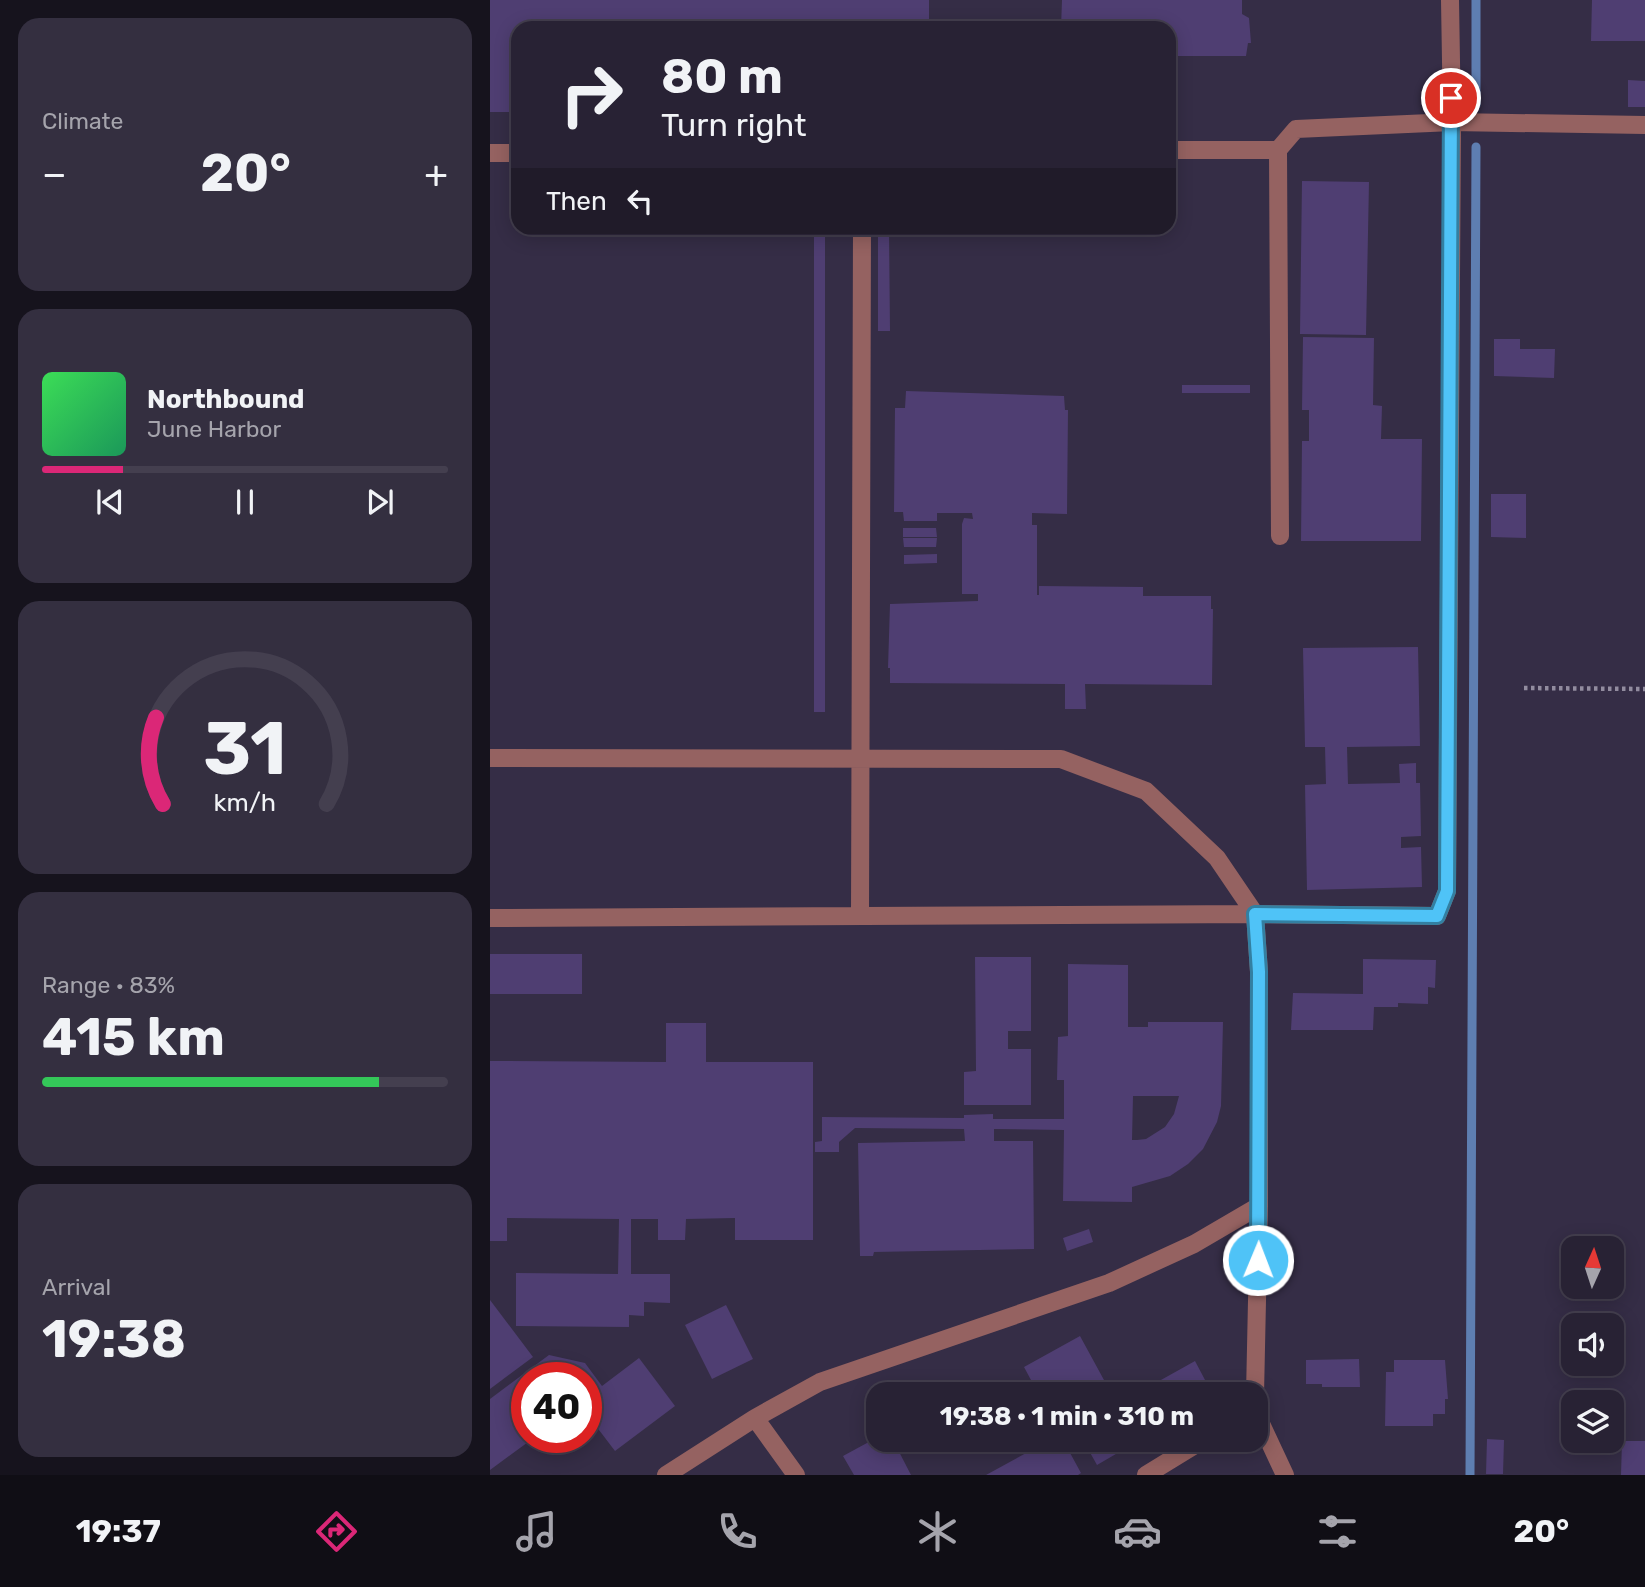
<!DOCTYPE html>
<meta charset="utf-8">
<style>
:root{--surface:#282234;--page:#342f40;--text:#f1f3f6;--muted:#a5a4ac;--line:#443f4f;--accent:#db2777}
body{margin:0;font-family:Rubik,sans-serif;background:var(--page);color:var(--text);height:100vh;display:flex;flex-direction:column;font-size:26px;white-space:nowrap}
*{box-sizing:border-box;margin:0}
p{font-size:23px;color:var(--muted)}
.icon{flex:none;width:38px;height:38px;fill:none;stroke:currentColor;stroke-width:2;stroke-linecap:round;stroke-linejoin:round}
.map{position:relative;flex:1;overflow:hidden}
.sheet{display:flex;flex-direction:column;gap:18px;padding:18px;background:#16131d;width:490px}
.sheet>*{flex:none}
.guide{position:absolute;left:21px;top:21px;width:665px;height:214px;border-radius:21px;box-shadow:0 4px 18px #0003,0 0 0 2px var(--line);background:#282234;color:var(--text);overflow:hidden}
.needle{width:46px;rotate:3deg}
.buttons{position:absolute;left:1071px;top:1236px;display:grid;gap:14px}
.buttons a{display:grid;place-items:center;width:63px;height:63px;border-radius:14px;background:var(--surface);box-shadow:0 4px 18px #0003,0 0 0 2px var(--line);font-size:35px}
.speed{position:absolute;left:21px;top:1362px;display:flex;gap:14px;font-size:35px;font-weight:700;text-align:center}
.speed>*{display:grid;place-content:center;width:91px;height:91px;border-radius:50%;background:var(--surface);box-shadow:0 4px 18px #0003,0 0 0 2px var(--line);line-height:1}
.speed .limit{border:10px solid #d22;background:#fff;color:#111}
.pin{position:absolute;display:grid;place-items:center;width:60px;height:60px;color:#fff;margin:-30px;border:4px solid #fff;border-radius:50%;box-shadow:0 2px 7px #0007}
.me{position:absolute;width:77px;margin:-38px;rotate:1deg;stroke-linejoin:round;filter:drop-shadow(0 0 5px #0008)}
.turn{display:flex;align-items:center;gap:24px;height:147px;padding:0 35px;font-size:32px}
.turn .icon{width:91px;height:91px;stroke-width:2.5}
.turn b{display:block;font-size:49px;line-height:60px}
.then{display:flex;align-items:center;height:66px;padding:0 35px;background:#0003;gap:14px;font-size:26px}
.big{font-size:52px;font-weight:700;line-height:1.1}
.sheet .tile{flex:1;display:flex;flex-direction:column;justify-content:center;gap:10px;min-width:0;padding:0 24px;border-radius:21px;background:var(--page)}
.sheet .dial{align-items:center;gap:0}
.dial svg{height:182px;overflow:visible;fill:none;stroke:var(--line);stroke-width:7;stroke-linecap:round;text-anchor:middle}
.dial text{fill:var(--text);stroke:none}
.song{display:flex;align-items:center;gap:21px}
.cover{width:84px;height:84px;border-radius:10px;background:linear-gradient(135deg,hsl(130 70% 55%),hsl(150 70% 35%))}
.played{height:7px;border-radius:4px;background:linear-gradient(90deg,var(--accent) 20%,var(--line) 20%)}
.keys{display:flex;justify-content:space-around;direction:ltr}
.heat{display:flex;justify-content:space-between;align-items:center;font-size:38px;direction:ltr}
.charge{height:10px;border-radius:5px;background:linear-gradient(90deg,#34c759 83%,var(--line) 0)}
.trip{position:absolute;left:376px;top:1382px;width:402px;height:70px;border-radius:21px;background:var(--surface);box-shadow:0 4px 18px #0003,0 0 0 2px var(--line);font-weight:700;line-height:70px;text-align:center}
.tab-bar{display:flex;height:112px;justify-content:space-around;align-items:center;background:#100e15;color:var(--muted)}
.tab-bar .icon{width:49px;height:49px}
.tab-bar .on{color:var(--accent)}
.tab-bar b{font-size:32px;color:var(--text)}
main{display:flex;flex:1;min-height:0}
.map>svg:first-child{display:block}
</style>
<main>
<section class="sheet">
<div class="tile"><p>Climate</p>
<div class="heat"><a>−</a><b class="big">20°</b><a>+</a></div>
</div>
<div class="tile">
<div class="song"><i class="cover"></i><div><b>Northbound</b><p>June Harbor</p></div></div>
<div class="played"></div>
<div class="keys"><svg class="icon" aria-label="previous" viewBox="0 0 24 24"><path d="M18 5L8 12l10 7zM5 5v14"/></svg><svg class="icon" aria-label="pause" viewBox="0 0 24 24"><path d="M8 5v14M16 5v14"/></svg><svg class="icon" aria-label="next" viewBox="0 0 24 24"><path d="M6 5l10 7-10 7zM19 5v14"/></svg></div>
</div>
<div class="tile dial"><svg viewBox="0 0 100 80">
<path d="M14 69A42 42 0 1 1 86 69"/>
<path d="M14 69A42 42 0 0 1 11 31" stroke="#db2777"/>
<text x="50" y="56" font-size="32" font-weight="700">31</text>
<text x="50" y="72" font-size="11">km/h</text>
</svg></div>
<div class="tile"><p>Range · 83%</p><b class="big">415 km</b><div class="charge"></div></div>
<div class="tile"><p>Arrival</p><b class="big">19:38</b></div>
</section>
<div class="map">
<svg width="1155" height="1475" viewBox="0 0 1155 1475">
<rect width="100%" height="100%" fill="#352d46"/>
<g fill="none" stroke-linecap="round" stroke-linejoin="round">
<!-- stream -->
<path stroke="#5e7eb1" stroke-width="9" d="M986 105V0
M980 1475 986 147"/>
</g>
<!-- building -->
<path fill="#4f3e72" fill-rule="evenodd" d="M0 0H439V28H28V112H0Z
M572 0H752V14L759 18 761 43H758L756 56H679V28H571Z
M1102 0H1155V41H1101Z
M1138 80 1155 81V107H1138Z
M812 181 879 182 876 335 810 334Z
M324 228H335V712H324Z
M388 228H399L400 331H388Z
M813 337 884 338 883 405 892 406 891 439H932L931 541H811L812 441H819V410H812Z
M1004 339H1030V349H1065L1064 378 1004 376Z
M692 385H760V393H692Z
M416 391 574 396 575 410H578L577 514 542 513V525H547V595H549V586L653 587V596H721V609H723L722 685 595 684 596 709H575V684L400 683V668H398L400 604 488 601V594H472V524L474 518 483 519 482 513H447V521H414L413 512H404L405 408H415Z
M1001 494H1036V538L1001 537Z
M413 528H446L447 537H413Z
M413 538H447L446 547H414Z
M447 554V563L414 564V555Z
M928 647 930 746 857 747 858 784 910 783 909 764 926 763V783H930L931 836 911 837V848L931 847 932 887 817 890 815 785 836 784 835 747H815L813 648Z
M0 954H92V994H0Z
M485 957H541V1031H518V1049H541V1105H474V1072L486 1071Z
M873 959 946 960 945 988 938 987V1004L908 1003V1007H884L883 1030H801L803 993 873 994Z
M578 964 638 965V1027H658V1022H733L731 1106 727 1122 713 1149 698 1164 680 1176 642 1187V1202L573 1201 574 1130 504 1129V1141H543L544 1249 384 1252 383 1256H370L368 1143 475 1141 474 1129 365 1128 349 1142V1152H325V1142L332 1141V1117L474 1118V1115L503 1114V1119H574V1080H567L568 1037 578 1036ZM643 1096H689L684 1114 675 1127 656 1139 647 1140H642Z
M176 1023H216V1062H323V1240H245V1218L196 1219 195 1240H168V1219H141V1274H180V1303L154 1302V1316L139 1315V1327L26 1326V1273L128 1274 129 1219 17 1218V1241H0V1061L176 1062Z
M599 1229 603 1242 577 1251 573 1238Z
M0 1300 43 1357 0 1389Z
M236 1305 263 1359 222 1379 195 1325Z
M590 1336 614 1380 586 1395H549L534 1367Z
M59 1355 95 1363 112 1386 149 1358 185 1406 125 1451 96 1413V1377H37V1437H45L0 1470V1399Z
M869 1359 870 1387H832V1384H816V1360Z
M904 1360H955L958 1399H955V1414H943V1426H895L896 1372H904Z
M705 1361 723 1395H644Z
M388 1437V1440H403L421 1475H364L353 1456Z
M997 1439 1014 1440 1013 1474H996Z
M560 1440H573L591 1473 588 1475H496Z
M593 1440H650L607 1465Z
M1132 1441H1155V1475H1131Z"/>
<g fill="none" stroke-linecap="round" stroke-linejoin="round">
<!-- path -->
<path stroke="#928c9f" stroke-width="4.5" stroke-dasharray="3.5 3.5" stroke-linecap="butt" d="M1034 688 1155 689"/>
<!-- minor -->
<path stroke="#956261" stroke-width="18" d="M960 0 962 122 1155 125
M679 150H788
M0 153H28
M0 758 571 759 656 791 727 858 765 914 769 972V1206L765 1395
M370 916 372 228
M0 918 765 914 947 916 957 891 962 122 806 129 788 150 790 536
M766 1413 795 1475
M265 1418 306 1475
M176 1475 265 1418 330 1382 619 1283 704 1244 769 1206
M656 1475 713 1440"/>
</g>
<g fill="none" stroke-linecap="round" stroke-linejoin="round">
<defs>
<path id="route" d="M768 1260 769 972 765 914 947 916 957 891 961 98"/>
</defs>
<!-- route casing -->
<use href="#route" stroke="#337fa1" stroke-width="18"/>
<!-- route -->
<use href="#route" stroke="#4fc3f7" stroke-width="12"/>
</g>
</svg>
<div class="buttons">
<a><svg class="needle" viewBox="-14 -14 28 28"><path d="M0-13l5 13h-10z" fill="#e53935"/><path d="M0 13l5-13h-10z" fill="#a5a4ac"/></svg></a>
<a><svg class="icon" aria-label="sound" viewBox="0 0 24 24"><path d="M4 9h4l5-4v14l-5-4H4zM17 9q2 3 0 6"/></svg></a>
<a><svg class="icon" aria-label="layers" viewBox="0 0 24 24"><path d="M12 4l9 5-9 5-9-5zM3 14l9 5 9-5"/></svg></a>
</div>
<div class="speed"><div class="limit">40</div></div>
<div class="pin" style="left:961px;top:98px;background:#d93025"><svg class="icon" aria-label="arrive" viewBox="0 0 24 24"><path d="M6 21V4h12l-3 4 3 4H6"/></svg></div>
<svg class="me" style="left:768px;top:1260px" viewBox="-20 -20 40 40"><circle r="17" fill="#4fc3f7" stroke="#fff" stroke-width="3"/><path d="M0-11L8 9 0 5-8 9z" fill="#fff"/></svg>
<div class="trip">19:38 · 1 min · 310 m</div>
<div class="guide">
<div class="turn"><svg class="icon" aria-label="right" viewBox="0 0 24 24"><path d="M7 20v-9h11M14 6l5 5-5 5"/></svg><div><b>80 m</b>Turn right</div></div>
<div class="then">Then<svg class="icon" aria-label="left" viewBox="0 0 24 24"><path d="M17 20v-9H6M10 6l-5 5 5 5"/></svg></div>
</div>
</div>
</main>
<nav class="tab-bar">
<b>19:37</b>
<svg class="icon on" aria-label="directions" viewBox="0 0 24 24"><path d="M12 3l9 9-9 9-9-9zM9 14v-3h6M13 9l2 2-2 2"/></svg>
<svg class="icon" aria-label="music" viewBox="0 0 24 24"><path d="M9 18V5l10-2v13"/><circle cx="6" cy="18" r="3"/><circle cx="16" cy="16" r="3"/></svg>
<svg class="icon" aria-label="phone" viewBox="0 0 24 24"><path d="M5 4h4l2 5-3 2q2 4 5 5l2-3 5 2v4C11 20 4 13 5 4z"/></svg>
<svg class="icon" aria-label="climate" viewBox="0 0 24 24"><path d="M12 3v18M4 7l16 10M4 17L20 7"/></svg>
<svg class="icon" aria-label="car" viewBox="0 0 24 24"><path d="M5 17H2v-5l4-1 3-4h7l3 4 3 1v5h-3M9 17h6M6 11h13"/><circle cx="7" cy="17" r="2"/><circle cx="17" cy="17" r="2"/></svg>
<svg class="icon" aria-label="filters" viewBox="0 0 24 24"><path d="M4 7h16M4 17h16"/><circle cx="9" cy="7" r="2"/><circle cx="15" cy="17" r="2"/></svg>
<b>20°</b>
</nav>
